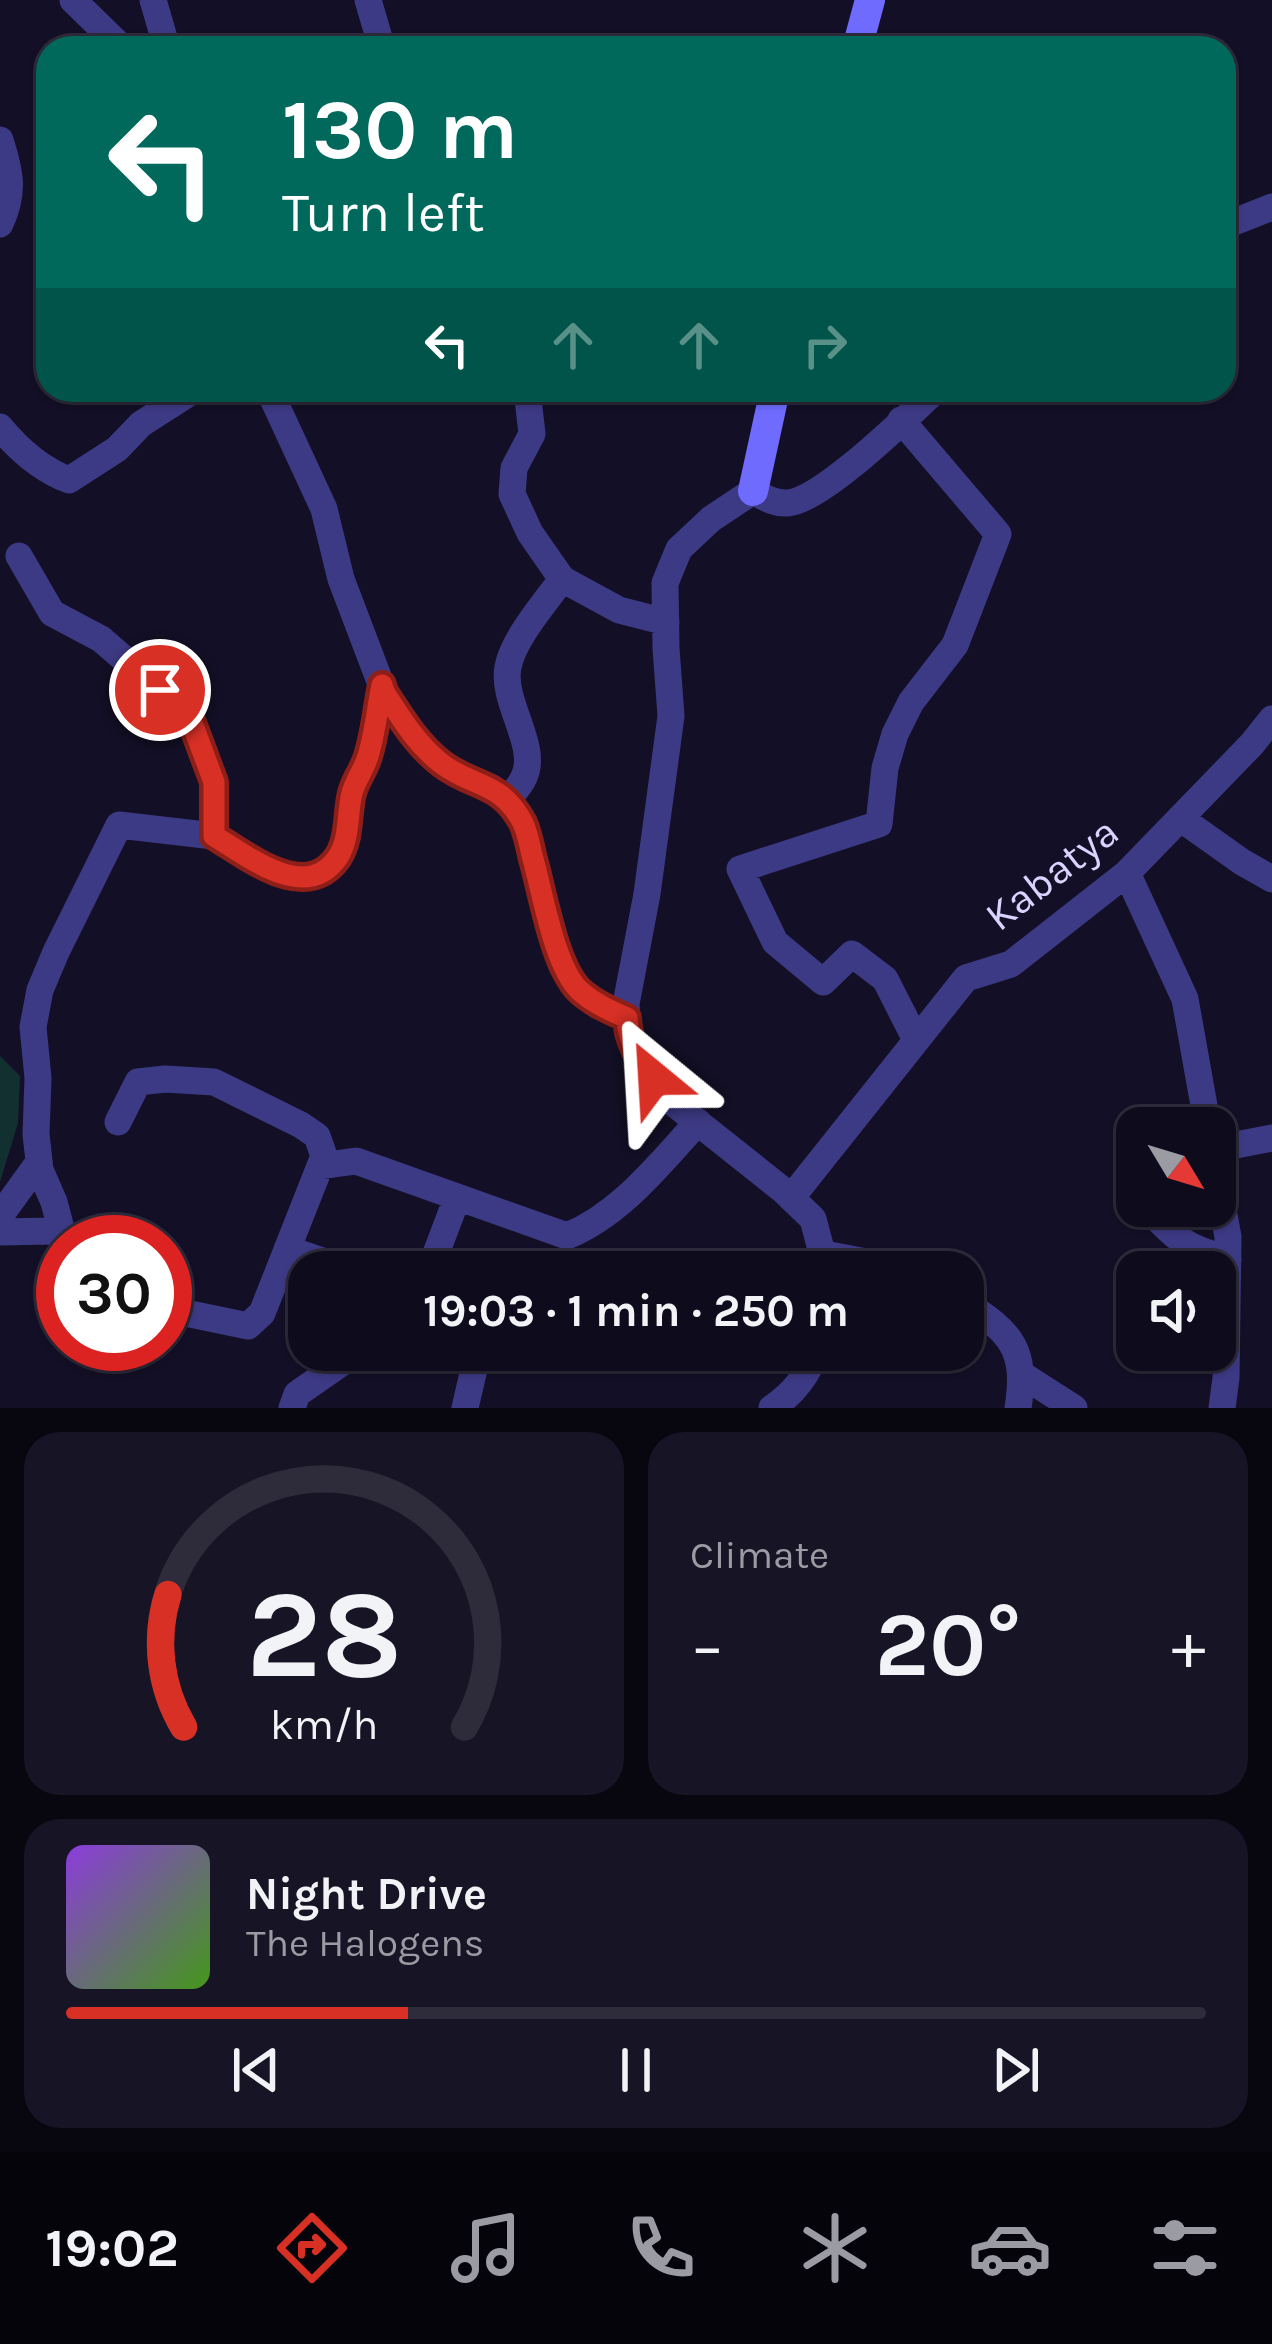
<!DOCTYPE html>
<meta charset="utf-8">
<style>
:root{--surface:#0e0b1c;--page:#171425;--text:#f1f3f6;--muted:#9b9ba3;--line:#2e2b3b;--accent:#d93025}
body{margin:0;font-family:Karla,sans-serif;background:var(--page);color:var(--text);height:100vh;display:flex;flex-direction:column;font-size:45px;white-space:nowrap}
*{box-sizing:border-box;margin:0}
p{font-size:39px;color:var(--muted)}
.icon{flex:none;width:66px;height:66px;fill:none;stroke:currentColor;stroke-width:2;stroke-linecap:round;stroke-linejoin:round}
.map{position:relative;height:1408px;overflow:hidden}
.details{display:flex;flex-direction:column;gap:24px;padding:24px;background:#08060f;flex:1}
.details>*{flex:none}
.hud{position:absolute;left:36px;top:36px;width:1200px;height:366px;border-radius:36px;box-shadow:0 3px 9px #0004,0 0 0 3px var(--line);background:#00695c;color:#fff;overflow:hidden}
.needle{width:78px;rotate:128deg}
.fabs{position:absolute;left:1116px;top:1107px;display:grid;gap:24px}
.fabs a{display:grid;place-items:center;width:120px;height:120px;border-radius:24px;background:var(--surface);box-shadow:0 3px 9px #0004,0 0 0 3px var(--line);font-size:60px}
.speed{position:absolute;left:36px;top:1215px;display:flex;gap:24px;font-size:60px;font-weight:700;text-align:center}
.speed>*{display:grid;place-content:center;width:156px;height:156px;border-radius:50%;background:var(--surface);box-shadow:0 3px 9px #0004,0 0 0 3px var(--line);line-height:1}
.speed .limit{border:18px solid #d22;background:#fff;color:#111}
.pin{position:absolute;display:grid;place-items:center;width:102px;height:102px;color:#fff;margin:-51px;border:6px solid #fff;border-radius:50%;box-shadow:0 3px 12px #0007}
.me{position:absolute;width:132px;margin:-66px;rotate:333deg;stroke-linejoin:round;filter:drop-shadow(0 0 9px #0008)}
.turn{display:flex;align-items:center;gap:42px;height:252px;padding:0 48px;font-size:54px}
.turn .icon{width:156px;height:156px;stroke-width:2.5}
.turn b{display:block;font-size:84px;line-height:102px}
.lanes{display:flex;align-items:center;height:114px;padding:0 48px;background:#0003;justify-content:center;gap:60px;direction:ltr}
.lanes .off{opacity:.35}
.big{font-size:90px;font-weight:700;line-height:1.1}
.details .tile{flex:1;display:flex;flex-direction:column;justify-content:center;gap:18px;min-width:0;padding:0 42px;border-radius:36px;background:var(--page)}
.details .dial{align-items:center;gap:0}
.dial svg{height:312px;overflow:visible;fill:none;stroke:var(--line);stroke-width:7;stroke-linecap:round;text-anchor:middle}
.dial text{fill:var(--text);stroke:none}
.song{display:flex;align-items:center;gap:36px}
.cover{width:144px;height:144px;border-radius:18px;background:linear-gradient(135deg,hsl(270 70% 55%),hsl(100 70% 35%))}
.played{height:12px;border-radius:6px;background:linear-gradient(90deg,var(--accent) 30%,var(--line) 30%)}
.keys{display:flex;justify-content:space-around;direction:ltr}
.heat{display:flex;justify-content:space-between;align-items:center;font-size:66px;direction:ltr}
.details .tiles{flex:1;display:grid;gap:24px;grid-template-columns:1fr 1fr}
.tile:last-child{grid-column:span 2}
.trip{position:absolute;left:288px;top:1251px;width:696px;height:120px;border-radius:36px;background:var(--surface);box-shadow:0 3px 9px #0004,0 0 0 3px var(--line);font-weight:700;line-height:120px;text-align:center}
.dock{display:flex;height:192px;justify-content:space-around;align-items:center;background:#06040b;color:var(--muted)}
.dock .icon{width:84px;height:84px}
.dock .active{color:var(--accent)}
.dock b{font-size:54px;color:var(--text)}
.map>svg:first-child{display:block}
</style>
<div class="map">
<svg width="1272" height="1408" viewBox="0 0 1272 1408">
<rect width="100%" height="100%" fill="#130f26"/>
<!-- green -->
<path fill="#12302f" d="M0 1056 20 1076 18 1123 0 1182Z"/>
<g fill="none" stroke-linecap="round" stroke-linejoin="round">
<!-- street -->
<path stroke="#3d3a85" stroke-width="27" d="M73 0 122 48
M153 0 167 48
M368 0 382 48
M0 140C10 172 15 191 0 224
M1224 226 1272 207
M269 390 324 509 341 579 384 692 413 736 431 755 446 768 492 788 507 800 524 825 562 966 576 987 597 1005 627 1018
M527 390 532 434 514 468 512 494 530 533 562 579 619 610 666 622
M901 420 998 534 955 645 911 702 895 734 885 768 879 824 740 869 775 942 823 982 852 954 885 979 916 1040
M0 427C19 450 40 469 69 480L117 449 141 424 194 390
M19 556 52 613 101 639 189 715 214 782V836
M507 800C513 793 521 785 524 777 539 746 501 702 508 667 513 639 545 603 562 579
M1180 818 1242 862 1272 879
M1127 873 1185 999 1208 1128
M118 1122 138 1082 165 1079 214 1082 301 1125 317 1136 324 1156 262 1313 248 1326 176 1311 165 1305
M1215 1149 1272 1138
M320 1166 356 1161 567 1236C621 1214 659 1164 698 1122
M1215 1166 1228 1237 1226 1378 1222 1408
M791 1198 966 978 1011 964 1127 873 1252 744 1272 719
M1146 1206C1174 1238 1186 1248 1228 1259
M0 1216 39 1162
M0 1232 52 1231 75 1242
M63 1236 54 1202 40 1170 36 1134 38 1078 33 1027 40 990 56 952 119 825 214 836 276 873 305 877 321 874 339 856 346 834 352 793 368 757 382 685
M287 1249 355 1272
M824 1254 898 1268 907 1272
M429 1272 457 1198
M827 1272 813 1219 784 1191 672 1102 636 1055 628 1033 626 1004 647 894 671 716 666 648 665 583 679 549 711 519 753 491C764 497 774 504 788 503 823 500 907 416 936 390
M963 1302C1012 1332 1027 1350 1018 1408
M1021 1374 1074 1408
M292 1408 297 1394 360 1350
M465 1408 474 1369 471 1350
M772 1408C793 1394 809 1373 817 1350"/>
<!-- secondary -->
<path stroke="#6f6bff" stroke-width="30" d="M857 48 870 0
M753 491 775 390"/>
</g>
<g fill="none" stroke-linecap="round" stroke-linejoin="round">
<defs>
<path id="route" d="M160 690 189 715 214 782V836C248 856 306 904 338 857 350 839 347 813 352 793 355 781 363 771 367 759 375 736 377 709 382 685L384 692C401 718 417 745 442 764 474 788 501 781 523 823 528 834 530 847 533 859 543 894 554 965 579 990 593 1003 609 1010 627 1018 628 1043 640 1059 654 1078"/>
</defs>
<!-- route casing -->
<use href="#route" stroke="#8d1f18" stroke-width="30"/>
<!-- route -->
<use href="#route" stroke="#d93025" stroke-width="21"/>
</g>
<g text-anchor="middle" stroke-width="12" stroke-linejoin="round" paint-order="stroke">
<!-- street labels -->
<g font-size="42" fill="#d9d4ff" stroke="#130f26">
<text transform="translate(1051 873) rotate(-38)" y="15">Kabatya</text>
</g>
</g>
</svg>
<div class="fabs">
<a><svg class="needle" viewBox="-14 -14 28 28"><path d="M0-13l5 13h-10z" fill="#e53935"/><path d="M0 13l5-13h-10z" fill="#9b9ba3"/></svg></a>
<a><svg class="icon" aria-label="sound" viewBox="0 0 24 24"><path d="M4 9h4l5-4v14l-5-4H4zM17 9q2 3 0 6"/></svg></a>
</div>
<div class="speed"><div class="limit">30</div></div>
<div class="pin" style="left:160px;top:690px;background:#d93025"><svg class="icon" aria-label="arrive" viewBox="0 0 24 24"><path d="M6 21V4h12l-3 4 3 4H6"/></svg></div>
<svg class="me" style="left:654px;top:1078px" viewBox="-20 -20 40 40"><path d="M0-17L14 15 0 8-14 15z" fill="#d93025" stroke="#fff" stroke-width="4"/></svg>
<div class="trip">19:03 · 1 min · 250 m</div>
<div class="hud">
<div class="turn"><svg class="icon" aria-label="left" viewBox="0 0 24 24"><path d="M17 20v-9H6M10 6l-5 5 5 5"/></svg><div><b>130 m</b>Turn left</div></div>
<div class="lanes"><svg class="icon" aria-label="left" viewBox="0 0 24 24"><path d="M17 20v-9H6M10 6l-5 5 5 5"/></svg><svg class="icon off" aria-label="ahead" viewBox="0 0 24 24"><path d="M12 20V5M6 11l6-6 6 6"/></svg><svg class="icon off" aria-label="ahead" viewBox="0 0 24 24"><path d="M12 20V5M6 11l6-6 6 6"/></svg><svg class="icon off" aria-label="right" viewBox="0 0 24 24"><path d="M7 20v-9h11M14 6l5 5-5 5"/></svg></div>
</div>
</div>
<section class="details">
<div class="tiles">
<div class="tile dial"><svg viewBox="0 0 100 80">
<path d="M14 69A42 42 0 1 1 86 69"/>
<path d="M14 69A42 42 0 0 1 10 35" stroke="#d93025"/>
<text x="50" y="56" font-size="32" font-weight="700">28</text>
<text x="50" y="72" font-size="11">km/h</text>
</svg></div>
<div class="tile"><p>Climate</p>
<div class="heat"><a>−</a><b class="big">20°</b><a>+</a></div>
</div>
<div class="tile">
<div class="song"><i class="cover"></i><div><b>Night Drive</b><p>The Halogens</p></div></div>
<div class="played"></div>
<div class="keys"><svg class="icon" aria-label="previous" viewBox="0 0 24 24"><path d="M18 5L8 12l10 7zM5 5v14"/></svg><svg class="icon" aria-label="pause" viewBox="0 0 24 24"><path d="M8 5v14M16 5v14"/></svg><svg class="icon" aria-label="next" viewBox="0 0 24 24"><path d="M6 5l10 7-10 7zM19 5v14"/></svg></div>
</div>
</div>
</section>
<nav class="dock">
<b>19:02</b>
<svg class="icon active" aria-label="directions" viewBox="0 0 24 24"><path d="M12 3l9 9-9 9-9-9zM9 14v-3h6M13 9l2 2-2 2"/></svg>
<svg class="icon" aria-label="music" viewBox="0 0 24 24"><path d="M9 18V5l10-2v13"/><circle cx="6" cy="18" r="3"/><circle cx="16" cy="16" r="3"/></svg>
<svg class="icon" aria-label="phone" viewBox="0 0 24 24"><path d="M5 4h4l2 5-3 2q2 4 5 5l2-3 5 2v4C11 20 4 13 5 4z"/></svg>
<svg class="icon" aria-label="climate" viewBox="0 0 24 24"><path d="M12 3v18M4 7l16 10M4 17L20 7"/></svg>
<svg class="icon" aria-label="car" viewBox="0 0 24 24"><path d="M5 17H2v-5l4-1 3-4h7l3 4 3 1v5h-3M9 17h6M6 11h13"/><circle cx="7" cy="17" r="2"/><circle cx="17" cy="17" r="2"/></svg>
<svg class="icon" aria-label="filters" viewBox="0 0 24 24"><path d="M4 7h16M4 17h16"/><circle cx="9" cy="7" r="2"/><circle cx="15" cy="17" r="2"/></svg>
</nav>
